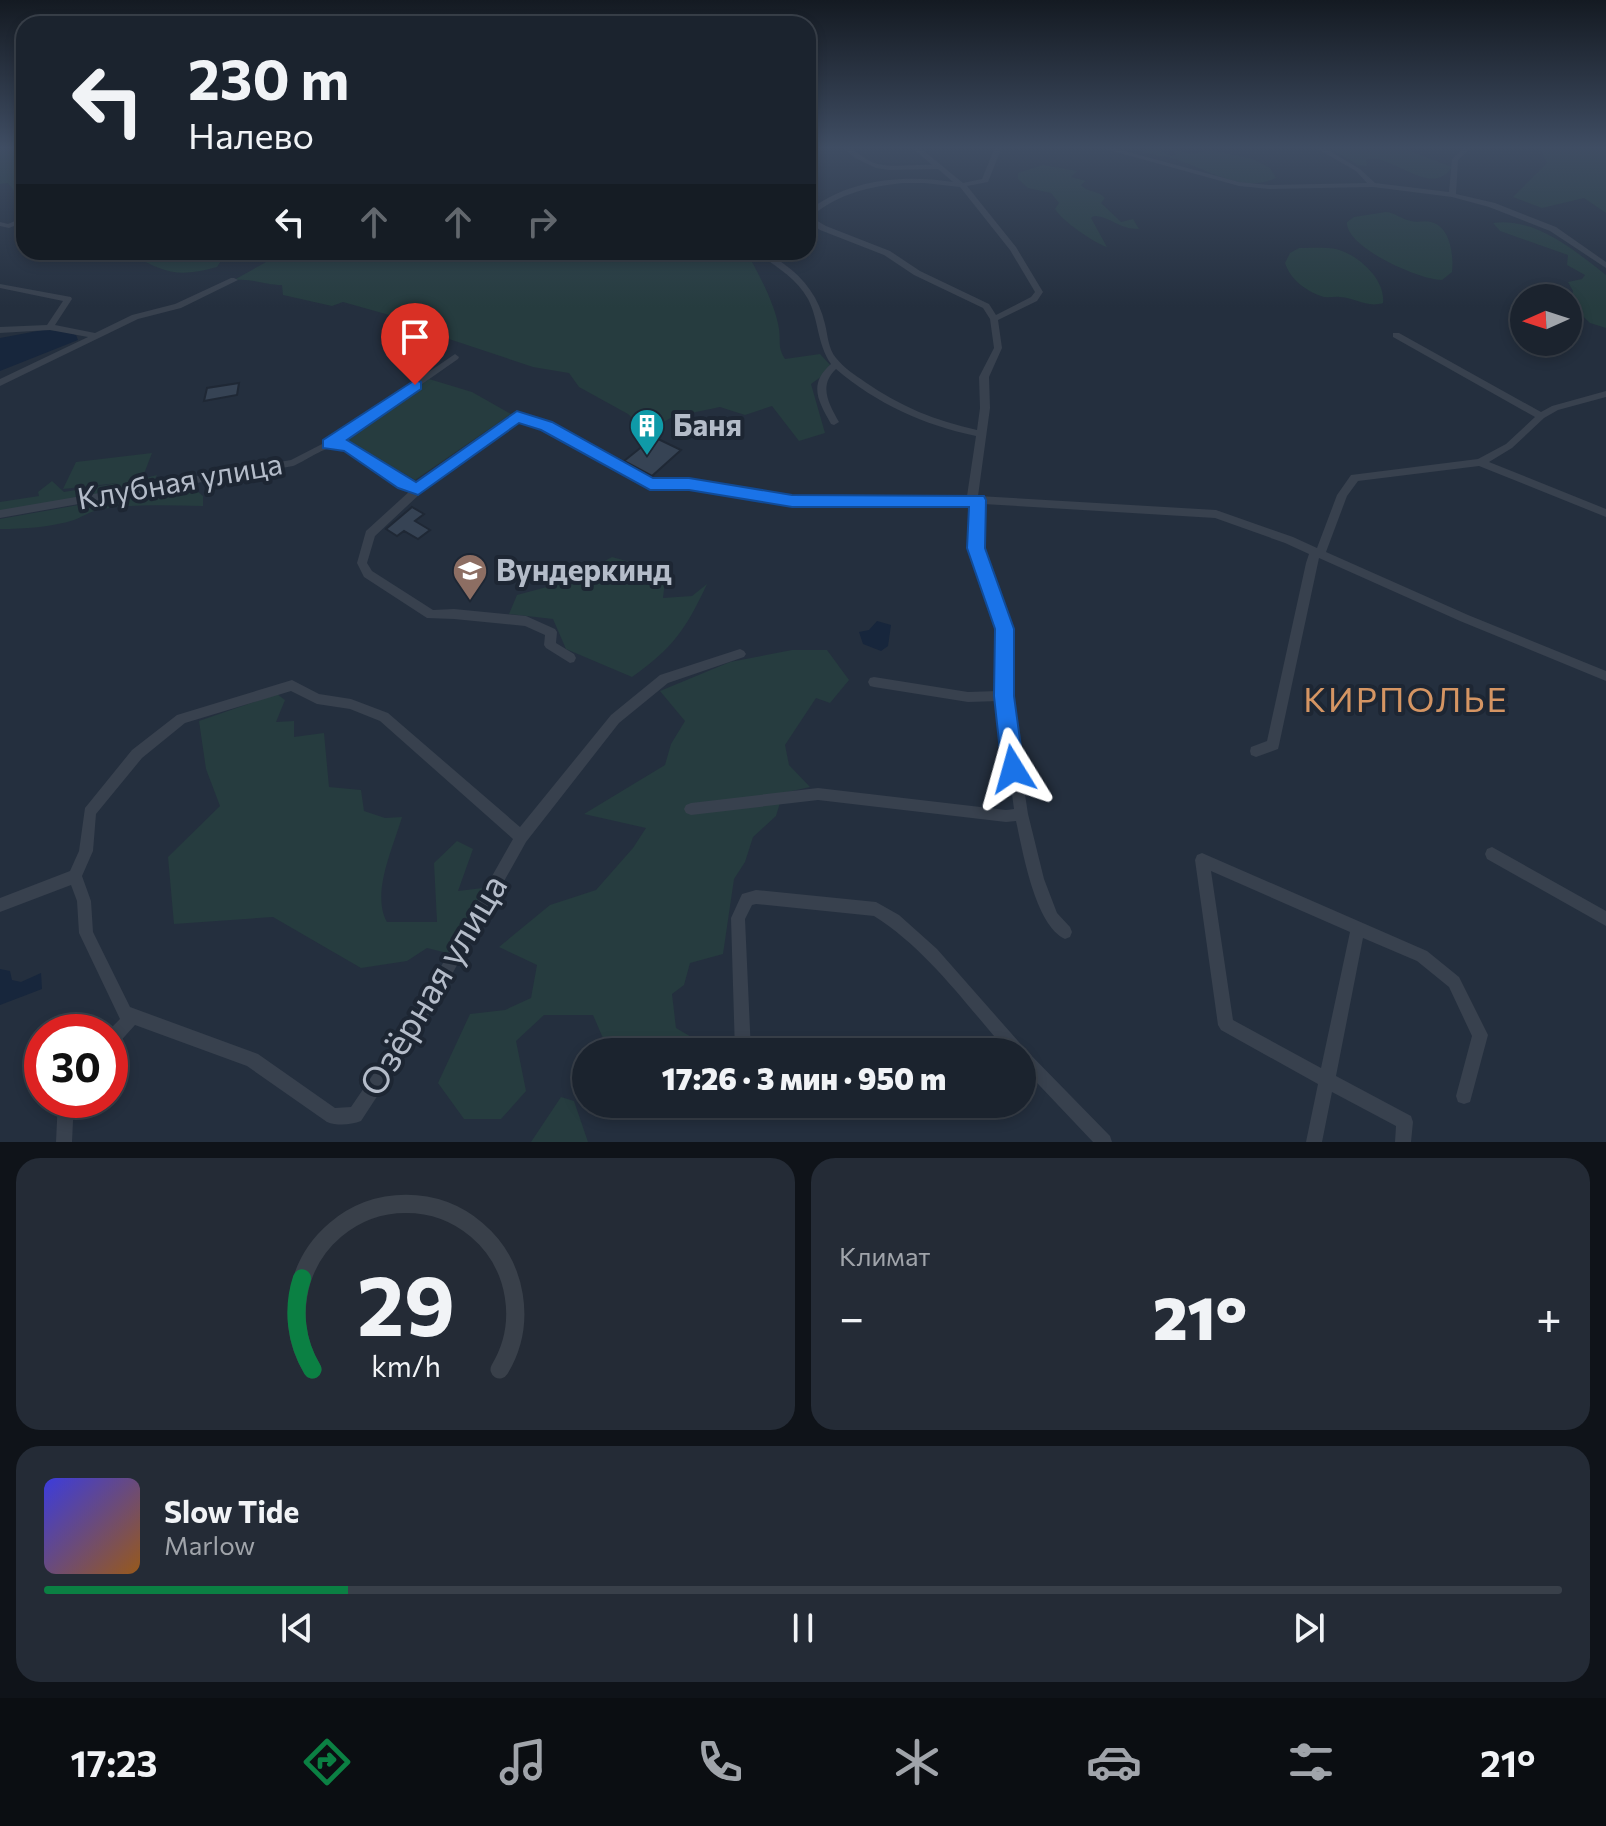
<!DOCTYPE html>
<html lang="ru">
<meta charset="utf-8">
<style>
:root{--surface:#1b232e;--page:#242b36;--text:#f1f3f6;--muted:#a0a4aa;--line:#39404a;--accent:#0b8043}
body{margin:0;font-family:Commissioner,sans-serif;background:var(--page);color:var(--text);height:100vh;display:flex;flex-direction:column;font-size:30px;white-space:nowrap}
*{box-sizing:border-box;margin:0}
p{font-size:26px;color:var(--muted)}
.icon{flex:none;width:44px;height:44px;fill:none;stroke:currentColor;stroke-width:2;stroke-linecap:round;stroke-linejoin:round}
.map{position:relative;height:1142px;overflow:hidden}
.details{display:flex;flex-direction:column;gap:16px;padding:16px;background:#0f1319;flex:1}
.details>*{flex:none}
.hud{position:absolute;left:16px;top:16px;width:800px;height:244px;border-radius:24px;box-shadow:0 4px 12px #0003,0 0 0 2px var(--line);background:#1b232e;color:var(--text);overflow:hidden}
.needle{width:52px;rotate:267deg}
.controls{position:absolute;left:1510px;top:284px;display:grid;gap:16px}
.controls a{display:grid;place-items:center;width:72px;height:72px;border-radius:50%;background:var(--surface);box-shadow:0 4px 12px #0003,0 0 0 2px var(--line);font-size:40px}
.speed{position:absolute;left:24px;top:1014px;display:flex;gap:16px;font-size:40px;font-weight:700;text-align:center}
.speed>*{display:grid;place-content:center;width:104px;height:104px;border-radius:50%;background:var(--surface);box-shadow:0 4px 12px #0003,0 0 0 2px var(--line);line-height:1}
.speed .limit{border:12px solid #d22;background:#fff;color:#111}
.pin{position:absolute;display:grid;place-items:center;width:68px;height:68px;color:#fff;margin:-82px -34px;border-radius:50% 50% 50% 0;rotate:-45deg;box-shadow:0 0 8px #0007}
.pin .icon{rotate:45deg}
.me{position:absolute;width:88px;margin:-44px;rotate:352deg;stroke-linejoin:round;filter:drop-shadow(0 0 6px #0008)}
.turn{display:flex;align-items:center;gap:28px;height:168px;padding:0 40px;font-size:36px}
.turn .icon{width:104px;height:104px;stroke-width:2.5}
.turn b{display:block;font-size:56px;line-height:68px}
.lanes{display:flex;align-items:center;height:76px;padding:0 40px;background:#0003;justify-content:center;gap:40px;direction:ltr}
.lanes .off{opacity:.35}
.big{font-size:60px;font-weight:800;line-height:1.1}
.details .widget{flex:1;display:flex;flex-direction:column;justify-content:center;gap:12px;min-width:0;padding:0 28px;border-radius:24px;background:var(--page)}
.details .dial{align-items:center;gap:0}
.dial svg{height:208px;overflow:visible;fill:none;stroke:var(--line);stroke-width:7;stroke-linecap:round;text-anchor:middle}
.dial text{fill:var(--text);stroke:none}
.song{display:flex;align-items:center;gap:24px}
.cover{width:96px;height:96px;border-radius:12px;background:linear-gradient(135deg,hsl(240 70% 55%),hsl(30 70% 35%))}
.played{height:8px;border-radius:4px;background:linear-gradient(90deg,var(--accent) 20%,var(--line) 20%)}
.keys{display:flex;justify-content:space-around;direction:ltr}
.heat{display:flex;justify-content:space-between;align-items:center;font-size:44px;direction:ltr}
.details .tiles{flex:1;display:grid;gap:16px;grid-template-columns:1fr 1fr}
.widget:last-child{grid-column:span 2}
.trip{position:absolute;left:572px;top:1038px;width:464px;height:80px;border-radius:40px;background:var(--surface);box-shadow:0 4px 12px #0003,0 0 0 2px var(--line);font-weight:800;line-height:80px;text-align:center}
.tabs{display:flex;height:128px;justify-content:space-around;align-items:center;background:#0b0e12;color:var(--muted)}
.tabs .icon{width:56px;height:56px}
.tabs .selected{color:var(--accent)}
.tabs b{font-size:36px;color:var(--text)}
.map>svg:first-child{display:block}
</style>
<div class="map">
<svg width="1606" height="1142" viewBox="0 0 1606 1142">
<rect width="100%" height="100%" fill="#242f3e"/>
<!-- green -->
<path fill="#263c3f" d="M0 147H24V194L14 191 8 183 0 184Z
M1157 147C1162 151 1170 160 1176 154L1171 148 1191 154 1210 150 1253 159 1270 168 1276 178C1245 193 1212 172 1183 162 1171 157 1157 155 1144 153L1146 148Z
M1328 147H1366L1368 152 1373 147H1400L1452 167C1431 200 1392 152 1366 160L1367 166 1358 165Z
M1539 147H1606V213L1584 198 1542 208 1513 197 1547 163Z
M1043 165 1077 171 1071 177 1086 181 1081 185C1088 193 1098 190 1105 198L1101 203 1121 222 1133 219 1139 229C1118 229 1112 217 1094 216L1091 218 1107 247C1093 242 1062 221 1055 209L1059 203 1051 193 1028 188 1018 179V173Z
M1386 212C1396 213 1401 219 1411 221 1417 223 1424 220 1431 222 1450 226 1454 255 1452 272L1442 280C1419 280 1345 247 1347 222L1354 217Z
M1493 223C1535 217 1574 250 1606 275V328L1590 323 1570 304 1573 291 1568 282 1582 279 1585 275 1567 265 1568 255 1500 231Z
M1299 248C1306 248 1330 247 1336 249 1357 254 1386 279 1383 303 1367 308 1356 298 1340 297 1334 296 1328 299 1321 296 1306 291 1290 279 1285 263L1290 253Z
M128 252H227L217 267C177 278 164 273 128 252Z
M284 252H746C758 271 776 307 779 329 781 342 777 346 785 359L820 354 833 368 811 384 825 433 799 441 772 406 745 415 720 407 672 417 647 432 628 414 579 387 569 373 533 367 446 338 407 320 343 302 332 306 283 295 282 285C264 285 252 278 234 280Z
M429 379 472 392 511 414 415 480 344 439Z
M152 453 142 479 157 475 153 483 0 512V502L39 496 38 492 52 481 64 492 118 483 63 489 76 462Z
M190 485 203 496V506C168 506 133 503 98 510 89 512 82 517 74 520 52 527 24 529 0 529V519Z
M612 557 666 572 663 598 692 596 707 584C686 629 673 648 632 677L566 649 553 619 509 614 517 595 569 581Z
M792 650H827L849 680 830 703 816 698 785 745 789 765 810 787 783 793 776 816 753 837 745 862 734 879 723 954 690 963 684 985 672 994 676 1028 717 1052H609L593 1015H544L516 1041 526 1091 501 1119H464L438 1083 470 1014 505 1010 531 998 537 965 499 947 550 905 596 890 633 848 646 828 584 814 665 765 671 744 685 721 660 691 730 662Z
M277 694 285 700 276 722 294 721V737L324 733 329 787 361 790 364 811 385 818 402 817C393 848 371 894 387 922H437L434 863 457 841 473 849 458 891 483 888 459 945 447 953 427 948 407 961 361 968 273 917 174 924 168 857 220 806 206 769 199 721Z
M561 1097 574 1101 588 1142H531Z"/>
<!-- water -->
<path fill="#17263c" d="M43 330 67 331 76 335 78 340 0 371V338Z
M877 621 891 625 888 646 881 651 863 644 859 632 869 630Z
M0 969 10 971 12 980 21 982 41 973 42 989 0 1005Z"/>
<!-- building -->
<path fill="#364354" stroke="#1f2835" stroke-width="2" d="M239 383 237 395 204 401 207 388Z
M654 437 681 450 652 476 624 461Z
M412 507 424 514 415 521 430 530 418 539 404 531 397 536 386 529Z"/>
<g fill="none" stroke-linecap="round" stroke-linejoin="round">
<!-- street -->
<path fill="#38414e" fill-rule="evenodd" d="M842 147C855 147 864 161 878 164 895 168 914 164 932 165L911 147H919L963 183 982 179 995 147H1002L988 182 967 186 1016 247 1043 292 1037 301 998 320 1002 348 989 377 990 408 978 496 1216 510 1293 537 1317 548 1337 495 1351 475 1478 459 1506 444 1535 417 1393 337V333H1399L1541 412 1552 406 1606 391V397L1558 410 1544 418 1512 448 1489 462 1606 509V517L1479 466 1358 481 1347 496 1326 552 1468 615 1606 671V681L1460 621 1319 558 1279 745 1278 749 1256 757 1251 755 1250 751 1251 747 1267 741 1306 563 1309 554 1285 543 1215 518 983 504 981 548 1010 629V696L1028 814 1044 879 1057 913 1070 927 1072 932 1070 937 1065 939C1035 925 1023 852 1016 821L1006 822 818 800 691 815 686 813 684 809 686 805 691 803 818 788 1006 810 1014 809 999 701 968 702 874 687 870 686 868 682 870 678 874 677 968 692 998 691V629L971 548 973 504 792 505 689 488H650L544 428 518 420 422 492 375 536 367 563 372 571 433 610 454 609 526 616 555 629 557 632 556 643 574 654 576 658 574 662 570 663 546 648 544 645 545 635 525 626 454 619 427 618 364 577 357 563 366 531 411 490C389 481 354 447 333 448 322 448 304 462 293 466L0 518V510L291 460 326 442 455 354 459 357 458 359 339 442 357 448 417 484 517 413 550 424 652 480H689L792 497 967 496 976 436C924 425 877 404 836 369 818 386 829 404 839 422L834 425 831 424C818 401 808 384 831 364 817 344 819 320 808 299 796 277 775 267 757 252 768 252 775 258 784 264 805 279 819 298 825 324 828 336 828 348 836 358 844 368 855 375 865 382 899 406 936 421 977 430L980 408 979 377 994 348 990 319 983 308 914 275 884 255 820 230 808 222V211C848 179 904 174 953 182L938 169 889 170 876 168 855 158ZM903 183H924L960 187 1010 250 1035 292 1031 297 996 315 989 304 920 271 890 251 826 226 814 219 813 215C840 193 869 187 903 183Z
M1098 147H1110L1239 182 1269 185 1367 183 1356 171 1314 147H1323L1360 169 1375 183 1449 192 1452 159 1465 147H1472L1458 160 1456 194 1495 203 1556 227 1606 262V268L1550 231 1489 207 1452 197 1373 187 1269 189 1239 186Z
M24 217V222L9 228 0 226V222L8 224Z
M139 252H150L154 255 150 257Z
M231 278H234L238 280 181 308 138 319 0 386V379L88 337 50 330 0 333V327L47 325 63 301 0 288V284L71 297 72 299 55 325 95 333 132 315 175 304Z
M740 649 744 651 746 654 744 657 668 683 619 723 526 842 423 1026 361 1121C351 1125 337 1126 327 1122L247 1066 135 1025 116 1046 110 1048V1032H107L120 1019 79 933 77 901 71 885 0 912V898L70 871 79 851 85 808 132 750 177 715 292 680 319 694 351 699 388 713 520 827 611 715 660 675ZM291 691 317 704 350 709 380 721 513 839 413 1016 351 1107 335 1108 258 1054 130 1007 93 932 91 901 82 876 93 851 96 814 142 758 185 723Z
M1492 847 1606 911V926L1487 859 1485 854 1487 849Z
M1202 853 1427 951 1459 977 1488 1035 1470 1102 1464 1104 1458 1102 1456 1096 1472 1036 1449 987 1417 961 1363 938 1336 1076 1411 1116 1413 1122 1411 1142H1395L1396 1126 1332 1092 1322 1142H1306L1318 1084 1221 1030 1218 1025 1195 860 1197 855ZM1211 871 1350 932 1321 1068 1233 1020Z
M756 890 876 902 899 915 937 949 1025 1049 1110 1136 1112 1142H1093L1022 1067V1052H1008C966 1005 928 950 874 916L756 904 752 905 745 919 751 1052H735L731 918 742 894Z
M58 1100H74L72 1142H56Z"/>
</g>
<!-- sky -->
<linearGradient id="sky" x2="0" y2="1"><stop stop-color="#141a22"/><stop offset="0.48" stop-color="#3f4d63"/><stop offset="1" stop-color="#3f4d63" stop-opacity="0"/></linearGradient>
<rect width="1606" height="307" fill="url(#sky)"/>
<!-- route -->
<path fill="#1a73e8" stroke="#114b97" stroke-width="2" d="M415 380 421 382V389L347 440 416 482 517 411 552 422 653 478H689L792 495 984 496 986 500 985 548 1014 629V696L1024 769 1021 776 1013 778 1006 776 1002 769 994 696 995 629 967 548 969 507H792L689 490H650L541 430 519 423 418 495 398 488 344 451 323 448V440Z"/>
<!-- icons -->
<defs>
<symbol id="building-pin" viewBox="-11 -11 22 30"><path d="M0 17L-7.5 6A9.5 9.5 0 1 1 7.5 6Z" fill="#0f9aa8" stroke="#1d2633"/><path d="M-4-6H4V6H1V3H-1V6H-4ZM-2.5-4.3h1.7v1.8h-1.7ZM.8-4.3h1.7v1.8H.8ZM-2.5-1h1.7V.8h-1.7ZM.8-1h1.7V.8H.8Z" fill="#fff"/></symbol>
<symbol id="school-pin" viewBox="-11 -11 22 30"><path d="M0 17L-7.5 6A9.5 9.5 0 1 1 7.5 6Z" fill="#8d6e63" stroke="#1d2633"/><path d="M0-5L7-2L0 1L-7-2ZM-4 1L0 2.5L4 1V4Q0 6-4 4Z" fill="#fff"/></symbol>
</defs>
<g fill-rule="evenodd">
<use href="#building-pin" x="627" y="406" width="40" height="54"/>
<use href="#school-pin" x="450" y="551" width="40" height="54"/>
</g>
<g text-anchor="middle" stroke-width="8" stroke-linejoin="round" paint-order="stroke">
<!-- poi labels -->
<g font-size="30" font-weight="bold" fill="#b4bcc9" stroke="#1d2633" text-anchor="start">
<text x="673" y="436">Баня</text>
<text x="496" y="581">Вундеркинд</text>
</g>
<!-- street labels -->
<g font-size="30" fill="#b4bcc9" stroke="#1d2633">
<text transform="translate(180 482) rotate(-10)" y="10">Клубная улица</text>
</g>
<!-- quarter labels -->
<g font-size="34" letter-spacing="2" fill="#d59563" stroke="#1d2633">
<text x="1406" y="712">КИРПОЛЬЕ</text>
</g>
<!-- near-street labels -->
<g font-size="36" fill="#b4bcc9" stroke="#1d2633">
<text transform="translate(433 985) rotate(-59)" y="13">Озёрная улица</text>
</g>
</g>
</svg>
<div class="controls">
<a><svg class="needle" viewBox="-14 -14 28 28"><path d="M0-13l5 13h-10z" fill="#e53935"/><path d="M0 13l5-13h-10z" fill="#a0a4aa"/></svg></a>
</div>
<div class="speed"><div class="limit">30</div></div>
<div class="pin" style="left:415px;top:385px;background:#d93025"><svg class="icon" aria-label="arrive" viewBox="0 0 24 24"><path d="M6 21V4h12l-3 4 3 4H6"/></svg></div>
<svg class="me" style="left:1013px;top:769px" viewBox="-20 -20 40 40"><path d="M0-17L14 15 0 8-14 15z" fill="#1a73e8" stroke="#fff" stroke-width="4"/></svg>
<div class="trip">17:26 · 3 мин · 950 m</div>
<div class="hud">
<div class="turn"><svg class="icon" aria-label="left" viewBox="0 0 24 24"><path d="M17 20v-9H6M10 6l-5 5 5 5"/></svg><div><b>230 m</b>Налево</div></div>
<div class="lanes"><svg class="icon" aria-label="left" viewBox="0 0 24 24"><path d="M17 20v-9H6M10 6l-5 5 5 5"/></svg><svg class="icon off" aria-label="ahead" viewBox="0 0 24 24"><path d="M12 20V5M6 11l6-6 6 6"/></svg><svg class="icon off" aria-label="ahead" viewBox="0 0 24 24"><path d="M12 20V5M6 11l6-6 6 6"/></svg><svg class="icon off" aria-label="right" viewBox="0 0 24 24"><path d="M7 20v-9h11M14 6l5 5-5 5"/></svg></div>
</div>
</div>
<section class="details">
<div class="tiles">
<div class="widget dial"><svg viewBox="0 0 100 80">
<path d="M14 69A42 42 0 1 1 86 69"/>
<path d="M14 69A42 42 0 0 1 10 34" stroke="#0b8043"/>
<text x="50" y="56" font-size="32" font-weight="700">29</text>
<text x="50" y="72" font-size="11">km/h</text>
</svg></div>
<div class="widget"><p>Климат</p>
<div class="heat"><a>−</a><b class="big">21°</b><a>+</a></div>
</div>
<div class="widget">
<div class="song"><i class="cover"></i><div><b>Slow Tide</b><p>Marlow</p></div></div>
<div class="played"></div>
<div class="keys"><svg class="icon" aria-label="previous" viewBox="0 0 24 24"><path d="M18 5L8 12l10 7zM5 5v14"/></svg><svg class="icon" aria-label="pause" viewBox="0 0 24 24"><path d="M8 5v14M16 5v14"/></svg><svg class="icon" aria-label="next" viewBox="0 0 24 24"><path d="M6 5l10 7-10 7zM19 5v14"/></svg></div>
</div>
</div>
</section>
<nav class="tabs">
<b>17:23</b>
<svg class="icon selected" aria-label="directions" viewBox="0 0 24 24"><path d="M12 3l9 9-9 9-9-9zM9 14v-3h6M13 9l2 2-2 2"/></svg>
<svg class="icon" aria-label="music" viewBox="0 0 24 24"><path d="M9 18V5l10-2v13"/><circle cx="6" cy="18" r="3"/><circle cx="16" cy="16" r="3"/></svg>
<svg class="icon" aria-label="phone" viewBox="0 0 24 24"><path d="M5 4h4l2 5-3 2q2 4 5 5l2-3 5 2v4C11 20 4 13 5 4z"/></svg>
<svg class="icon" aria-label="climate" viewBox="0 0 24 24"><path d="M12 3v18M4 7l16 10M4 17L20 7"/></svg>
<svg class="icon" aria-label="car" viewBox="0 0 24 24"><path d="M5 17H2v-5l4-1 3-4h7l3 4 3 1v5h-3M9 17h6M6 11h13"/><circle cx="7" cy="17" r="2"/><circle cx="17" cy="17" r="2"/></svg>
<svg class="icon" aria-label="filters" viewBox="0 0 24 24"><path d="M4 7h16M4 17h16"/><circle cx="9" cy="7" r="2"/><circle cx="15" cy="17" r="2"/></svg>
<b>21°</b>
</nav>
